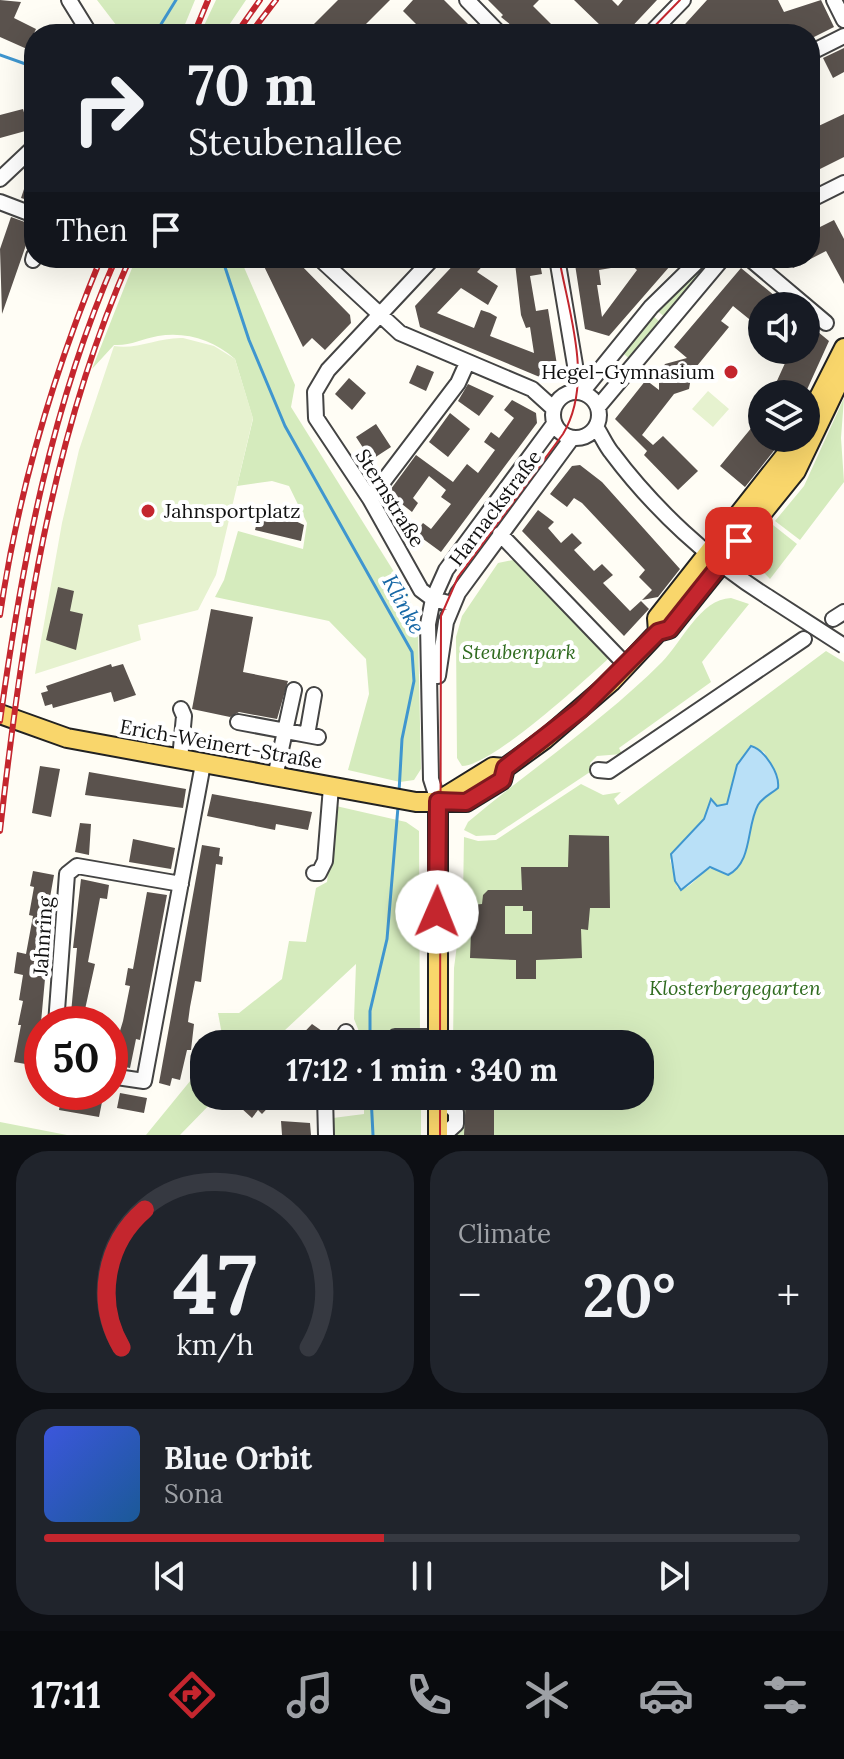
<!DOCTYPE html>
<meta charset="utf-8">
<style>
:root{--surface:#171b24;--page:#20242c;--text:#f1f3f6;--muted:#9ea1a6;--line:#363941;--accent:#c4262e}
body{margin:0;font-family:Lora,serif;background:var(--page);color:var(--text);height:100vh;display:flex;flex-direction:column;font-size:30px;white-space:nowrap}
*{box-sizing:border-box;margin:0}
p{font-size:26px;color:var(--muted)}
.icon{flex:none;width:44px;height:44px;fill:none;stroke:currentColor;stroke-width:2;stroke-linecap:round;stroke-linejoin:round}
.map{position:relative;height:1135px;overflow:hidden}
.sheet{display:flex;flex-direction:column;gap:16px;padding:16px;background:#0d0f14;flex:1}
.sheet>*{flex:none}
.guide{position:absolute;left:24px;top:24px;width:796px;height:244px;border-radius:32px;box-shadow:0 8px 32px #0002;background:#171b24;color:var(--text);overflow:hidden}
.controls{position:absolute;left:748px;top:292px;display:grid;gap:16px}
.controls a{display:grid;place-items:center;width:72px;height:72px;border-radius:50%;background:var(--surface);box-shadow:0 8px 32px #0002;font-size:40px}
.speed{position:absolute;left:24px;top:1006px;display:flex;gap:16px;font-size:40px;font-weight:700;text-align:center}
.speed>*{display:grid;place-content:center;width:104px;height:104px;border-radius:50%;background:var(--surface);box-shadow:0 8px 32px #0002;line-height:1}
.speed .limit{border:12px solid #d22;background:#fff;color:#111}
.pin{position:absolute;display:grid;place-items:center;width:68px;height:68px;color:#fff;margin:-34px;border-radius:16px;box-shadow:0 4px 12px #0006}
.me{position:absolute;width:88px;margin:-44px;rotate:1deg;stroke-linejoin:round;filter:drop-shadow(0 0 6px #0008)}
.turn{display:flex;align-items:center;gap:28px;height:168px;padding:0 32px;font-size:36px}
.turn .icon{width:104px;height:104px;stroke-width:2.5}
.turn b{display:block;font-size:56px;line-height:68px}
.then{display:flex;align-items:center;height:76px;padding:0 32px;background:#0003;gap:16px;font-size:30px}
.big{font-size:60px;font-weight:800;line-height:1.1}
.sheet .card{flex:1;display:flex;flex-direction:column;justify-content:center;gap:12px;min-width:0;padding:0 28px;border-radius:32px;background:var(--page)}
.sheet .dial{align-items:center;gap:0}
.dial svg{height:208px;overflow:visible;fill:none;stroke:var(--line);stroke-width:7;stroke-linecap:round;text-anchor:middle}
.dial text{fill:var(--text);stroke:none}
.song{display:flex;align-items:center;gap:24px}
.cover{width:96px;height:96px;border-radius:12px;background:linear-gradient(135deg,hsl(230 70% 55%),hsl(210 70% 35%))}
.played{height:8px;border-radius:4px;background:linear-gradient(90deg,var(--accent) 45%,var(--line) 45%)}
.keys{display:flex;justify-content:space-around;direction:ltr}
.heat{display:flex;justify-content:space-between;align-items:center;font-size:44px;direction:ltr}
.sheet .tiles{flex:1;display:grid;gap:16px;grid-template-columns:1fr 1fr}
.card:last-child{grid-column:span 2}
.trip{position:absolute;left:190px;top:1030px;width:464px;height:80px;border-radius:32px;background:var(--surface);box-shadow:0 8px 32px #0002;font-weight:800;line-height:80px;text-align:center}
.menu{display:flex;height:128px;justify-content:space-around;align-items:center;background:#090b0e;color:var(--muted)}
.menu .icon{width:56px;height:56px}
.menu .selected{color:var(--accent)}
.menu b{font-size:36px;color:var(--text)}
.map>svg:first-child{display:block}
</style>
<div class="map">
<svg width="844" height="1135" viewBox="0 0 844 1135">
<rect width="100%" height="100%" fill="#fffdf5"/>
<!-- green -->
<path fill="#d5ebbd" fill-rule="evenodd" d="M97 0H195L181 34H123Z
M216 0H246L223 34H200Z
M136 258H240L295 385 291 407 406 591 416 616 418 633 421 769 414 780 400 782 348 770 369 694 366 659 329 621 215 597 224 580 238 531 303 549 307 523 289 486 272 481 237 486 253 419 235 359C214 340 185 331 158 336 142 339 130 346 114 345L92 369Z
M707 258H716L666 318 655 309Z
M651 314 661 323 631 360 619 350Z
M844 398 841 438 844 482 800 540 775 521 804 486Z
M773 525 797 544 770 579 755 563 757 543Z
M518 559 609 658C584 681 492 766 462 766L457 758 456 637 462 616 498 563Z
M731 598 749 604 702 662 711 682 619 748 622 754 597 756 590 763 593 770 495 835 476 836 464 830 468 822C532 768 602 722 662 662 682 642 700 599 731 598Z
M826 651 844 662V1135H453V1096H640V1044H453L454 968 463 898 464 837 478 841 496 840 581 784 603 795 621 792 614 799 618 805ZM749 747 764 752 778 779V788C771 794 763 797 758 805 745 827 752 858 730 875 698 858 706 880 681 890L677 887 670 860 675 849 704 819 711 799 717 806 727 804 735 770Z
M336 806 406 822 419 831 420 1044H364L354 1019 356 964 270 1044H220L223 1040 218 1013H239L282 979 289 941 306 942 316 888 327 882Z
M204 1064V1096H218L180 1135H146Z
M364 1096H421V1135H334L333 1118 364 1114Z
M0 1122 67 1135H0Z"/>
<!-- pitch -->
<path fill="#e6f2cf" d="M183 338 214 346 235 359 253 418 216 575 198 610 138 625 141 640 35 674 62 523 79 450 114 346C137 350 159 337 183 338Z
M708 391 729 409 713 427 692 409Z"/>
<!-- water -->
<path fill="#b9e0f7" stroke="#3f96cf" stroke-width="2" d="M751 746C765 750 780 774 778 788 771 794 763 797 758 805 746 827 753 862 728 875L710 867 681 890 675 881 671 854 704 819 711 799 717 806 727 804 737 765Z"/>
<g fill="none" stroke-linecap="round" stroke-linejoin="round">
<!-- stream -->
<path stroke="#3f96cf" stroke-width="3" d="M155 34 176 0
M0 55 34 67
M222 258 249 340 285 426 412 652 414 681 402 739 399 792
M370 1044V1011L387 939 398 807
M371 1096 373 1135"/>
</g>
<!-- building -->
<path fill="#5a524d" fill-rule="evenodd" d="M0 0 21 2 14 18 36 29 27 49 0 37Z
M338 0H390L356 34H304Z
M413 0H444L478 34H426L403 11Z
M488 0H539L533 6 561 34H522L501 17 503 15Z
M574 0H612L618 6 623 0H657L625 34H595L602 27Z
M707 0H778L784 12 821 0 834 27 810 39V34H676Z
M844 48V72L833 78 823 58Z
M23 109 29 130 0 138V115Z
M844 114V157L810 174V130Z
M27 180 34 182V202L21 198Z
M11 217 33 225 2 314 0 249Z
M834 220 844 239V284L826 251 793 268 787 258H810V232Z
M260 258H294L350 315 351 323 325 350 312 338 303 347Z
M460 258H490L477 272 498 286 488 305 461 288 437 313 474 328 481 310 490 313 497 317 490 336 534 353 530 327 526 328 521 315 515 263 521 262 520 258H539L542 274 530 276 536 311 548 309 557 365 542 378 420 327 415 306Z
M574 258H609L611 268 599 270 601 285H597L602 317 637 270 623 258H677L609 336 585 329Z
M741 268 787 306H762V324L757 319 754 323 733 306 721 321 729 327 692 372 689 389 674 394 642 435 653 445 663 436 698 471 678 490 644 455 647 451 615 419 646 380 659 390V374L665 364 687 358 674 347Z
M806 322 829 341 805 394H771L791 350H806Z
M417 365 434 372 426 391 409 383Z
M349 378 366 393 352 410 335 394Z
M468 384 494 396 479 416 458 401Z
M512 400 536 413 537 423 441 552 415 533 423 523 431 529 451 504 441 497 446 490 429 476 413 498 418 503 412 512 388 493 416 455 453 482 467 464 478 473 495 450 484 442 491 432 499 438 514 418 504 410Z
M450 413 470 429 448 457 429 442Z
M762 415V438H784L745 487 720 466Z
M376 424 391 447 371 460 356 437Z
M580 465 602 482 680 569 658 597 642 600 652 590 639 577 645 570 582 503 574 498 567 507 550 494 572 466Z
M538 510 554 522 548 528 561 543 572 533 582 543 574 550 594 571 602 564 613 575 603 583 630 611 641 601 649 609 624 636 522 531Z
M278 512 292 515 291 519 304 525 301 541 255 530 259 514 276 519Z
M58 587 74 591 70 611 83 614 76 650 46 640Z
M211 609 253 617 243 672 288 681 277 719 239 712 230 717 192 709Z
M111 664 112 667 123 664 136 695 114 702 111 692 53 708 52 704 45 706 41 693 48 691 46 686Z
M40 766 60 769 51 817 32 813Z
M89 772 186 789 183 808 85 795Z
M212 794 312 812 308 830 276 824 275 830 207 816Z
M80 823 91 824 89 855 75 852Z
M569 835 609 836 610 908H590L588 930 581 929 582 958 536 960V979H516V960L470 958 472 905 482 904 483 895 488 890H522L521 867H568ZM505 906H523V911H532V934H505Z
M133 839 175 848 171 869 129 862Z
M202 845 220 848 219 856 223 857 222 865 216 864 201 982 195 981 190 1007 188 1022 194 1024 191 1050H187L180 1080 172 1078 170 1086 159 1083Z
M33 871 54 875 44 931 48 932 43 957H47L37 1066 14 1062 21 1025H18L23 1001 19 1000 23 975 14 973 17 952 26 954 33 916 29 915 34 887 30 886Z
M81 879 109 885 107 899 100 898 88 962 95 964 84 1014 90 1015 88 1024H70L77 948H73Z
M147 892 167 895 140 1040 136 1039 130 1068 110 1064 123 1021 130 986 125 985 128 968 133 969Z
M312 1024 332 1038 326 1044H293Z
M62 1092H104L99 1117 59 1110Z
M120 1093 147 1098 144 1113 117 1108Z
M228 1096H279L262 1114 258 1110 252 1118Z
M466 1096H494V1135H464Z
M281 1121 310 1123 311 1135H282Z"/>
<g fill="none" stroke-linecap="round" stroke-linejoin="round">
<defs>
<path id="minor" d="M69 0 90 34
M467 0 500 34
M834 0 844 20
M650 34 683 0
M810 53 844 36
M0 179 34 147
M810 200 844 183
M0 202 34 215
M319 258 400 333 532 389 553 408
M433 258 328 370 315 392 316 418 370 499 421 590 433 599 452 604
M557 258 575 365 576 391
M749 258 826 323
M33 260 34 256
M553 415a23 23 0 1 1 46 0a23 23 0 1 1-46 0Z
M582 392 651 307 701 258
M598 407 723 258
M596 427C602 436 606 446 612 453 654 509 709 560 768 597
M370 499 458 383 467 363
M500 534 627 666
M833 619 844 612
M438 676 446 622 458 593 572 438
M238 722 318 737
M307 735 314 695
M180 759 184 716 181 709
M598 770 609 771 804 639
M275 777 294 690
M438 801 431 779 428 624 433 599 446 570 554 424
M314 873H319L325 861 331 787
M56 1024 67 874 77 866 181 884
M395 1037H438
M340 1044 346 1032
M110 1076 144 1081 203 764
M325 1096 326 1135
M440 1096 456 1112V1124L444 1135"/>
<path id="major" d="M806 423 844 348
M658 632 657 618 799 438
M0 714 67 738 416 802H466L502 780 505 768
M438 801 493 767 505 768 545 739 611 682 658 632 669 629 796 471 844 371
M438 1044V801
M438 1096V1135"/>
</defs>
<!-- minor casing -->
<use href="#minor" stroke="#444" stroke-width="18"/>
<!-- major casing -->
<use href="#major" stroke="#222" stroke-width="22"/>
<!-- minor -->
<use href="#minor" stroke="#fff" stroke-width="14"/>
<!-- major -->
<use href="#major" stroke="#f9d66b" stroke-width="18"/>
<!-- tram -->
<path stroke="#c4262e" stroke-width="2" d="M647 34 680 0
M440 1044 441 616 458 577 563 434C594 382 569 314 559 258
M440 1135V1096"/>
<defs>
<path id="rail" d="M194 34 208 0
M236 34 260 0
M250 34 276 0
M0 615C18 491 53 374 101 258
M0 721C22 562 51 406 116 258
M0 831C22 635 50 439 130 258"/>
</defs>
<!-- rail casing -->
<use href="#rail" stroke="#c4262e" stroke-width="6"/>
<!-- rail -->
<use href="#rail" stroke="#fff" stroke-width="3" stroke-dasharray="9" stroke-linecap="butt"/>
<defs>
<path id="minor-bridge" d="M768 597 844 646"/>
</defs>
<!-- minor-bridge casing -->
<use href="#minor-bridge" stroke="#444" stroke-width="18" stroke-linecap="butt"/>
<!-- minor-bridge -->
<use href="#minor-bridge" stroke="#fff" stroke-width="14"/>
</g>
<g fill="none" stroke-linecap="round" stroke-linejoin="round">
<defs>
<path id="route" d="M437 912 438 801 466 802 502 780 505 768 581 709 658 632 669 629 739 541"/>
</defs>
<!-- route casing -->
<use href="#route" stroke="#7f191e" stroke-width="20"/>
<!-- route -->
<use href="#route" stroke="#c4262e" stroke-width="14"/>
</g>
<!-- markers -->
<g fill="#c4262e" stroke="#fff" stroke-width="3">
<circle cx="731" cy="372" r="8"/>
<circle cx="148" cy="511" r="8"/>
</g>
<g text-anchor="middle" stroke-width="8" stroke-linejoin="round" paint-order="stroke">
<!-- poi labels -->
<g font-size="20" fill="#111" stroke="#fff" text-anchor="end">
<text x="715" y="379">Hegel-Gymnasium</text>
<text x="164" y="518" text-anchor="start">Jahnsportplatz</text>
</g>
<!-- street labels -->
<g font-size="20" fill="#111" stroke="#fff">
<text transform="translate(390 498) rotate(58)" y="7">Sternstraße</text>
<text transform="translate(495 508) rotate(-53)" y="7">Harnackstraße</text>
<text transform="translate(221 744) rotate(10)" y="7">Erich-Weinert-Straße</text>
<text transform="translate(43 936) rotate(-86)" y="7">Jahnring</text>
</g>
<!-- park labels -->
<g font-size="20" font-style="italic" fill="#2f6b1f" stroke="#fff">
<text x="519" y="659">Steubenpark</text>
<text x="735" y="995">Klosterbergegarten</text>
</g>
<!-- water labels -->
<g font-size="22" font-style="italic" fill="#1768a6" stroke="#fff">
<text transform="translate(404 604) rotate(61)" y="8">Klinke</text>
</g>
</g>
</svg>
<div class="controls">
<a><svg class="icon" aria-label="sound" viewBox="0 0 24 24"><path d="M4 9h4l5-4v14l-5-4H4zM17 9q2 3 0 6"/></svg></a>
<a><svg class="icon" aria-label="layers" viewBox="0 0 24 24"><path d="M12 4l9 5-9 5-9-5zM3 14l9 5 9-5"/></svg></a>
</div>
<div class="speed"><div class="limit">50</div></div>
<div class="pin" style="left:739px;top:541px;background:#d93025"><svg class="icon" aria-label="arrive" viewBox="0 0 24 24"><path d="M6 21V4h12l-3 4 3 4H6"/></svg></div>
<svg class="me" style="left:437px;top:912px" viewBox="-20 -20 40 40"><circle r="19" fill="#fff"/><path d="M0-13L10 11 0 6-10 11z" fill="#c4262e"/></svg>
<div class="trip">17:12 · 1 min · 340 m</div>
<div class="guide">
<div class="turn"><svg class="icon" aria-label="right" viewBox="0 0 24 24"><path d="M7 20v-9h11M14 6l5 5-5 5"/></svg><div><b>70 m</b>Steubenallee</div></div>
<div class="then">Then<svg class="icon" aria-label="arrive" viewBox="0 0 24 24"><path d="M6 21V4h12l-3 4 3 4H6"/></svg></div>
</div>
</div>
<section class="sheet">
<div class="tiles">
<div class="card dial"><svg viewBox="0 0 100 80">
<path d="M14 69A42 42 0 1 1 86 69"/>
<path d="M14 69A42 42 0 0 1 23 16" stroke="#c4262e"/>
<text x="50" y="56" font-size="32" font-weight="700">47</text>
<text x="50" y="72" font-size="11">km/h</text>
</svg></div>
<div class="card"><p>Climate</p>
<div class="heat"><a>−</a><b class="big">20°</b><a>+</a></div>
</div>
<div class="card">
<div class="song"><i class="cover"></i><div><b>Blue Orbit</b><p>Sona</p></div></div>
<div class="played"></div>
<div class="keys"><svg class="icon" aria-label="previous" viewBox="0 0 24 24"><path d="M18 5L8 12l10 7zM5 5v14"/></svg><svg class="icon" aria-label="pause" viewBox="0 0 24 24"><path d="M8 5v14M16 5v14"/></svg><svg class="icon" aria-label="next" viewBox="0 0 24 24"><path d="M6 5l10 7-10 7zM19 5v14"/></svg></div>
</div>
</div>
</section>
<nav class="menu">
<b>17:11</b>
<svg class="icon selected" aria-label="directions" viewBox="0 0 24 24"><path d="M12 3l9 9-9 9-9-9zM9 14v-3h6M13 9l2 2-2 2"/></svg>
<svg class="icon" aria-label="music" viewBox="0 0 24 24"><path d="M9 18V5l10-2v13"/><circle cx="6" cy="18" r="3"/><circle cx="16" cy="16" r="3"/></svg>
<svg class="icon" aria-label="phone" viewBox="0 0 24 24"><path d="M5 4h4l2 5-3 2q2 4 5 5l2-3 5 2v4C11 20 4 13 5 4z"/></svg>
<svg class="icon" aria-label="climate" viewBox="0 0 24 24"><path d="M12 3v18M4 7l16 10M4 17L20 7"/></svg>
<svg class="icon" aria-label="car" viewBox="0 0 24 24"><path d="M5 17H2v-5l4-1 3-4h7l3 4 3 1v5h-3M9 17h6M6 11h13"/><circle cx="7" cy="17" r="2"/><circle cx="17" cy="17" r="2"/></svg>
<svg class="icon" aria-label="filters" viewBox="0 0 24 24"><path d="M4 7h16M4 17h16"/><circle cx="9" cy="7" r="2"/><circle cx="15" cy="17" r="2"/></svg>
</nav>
